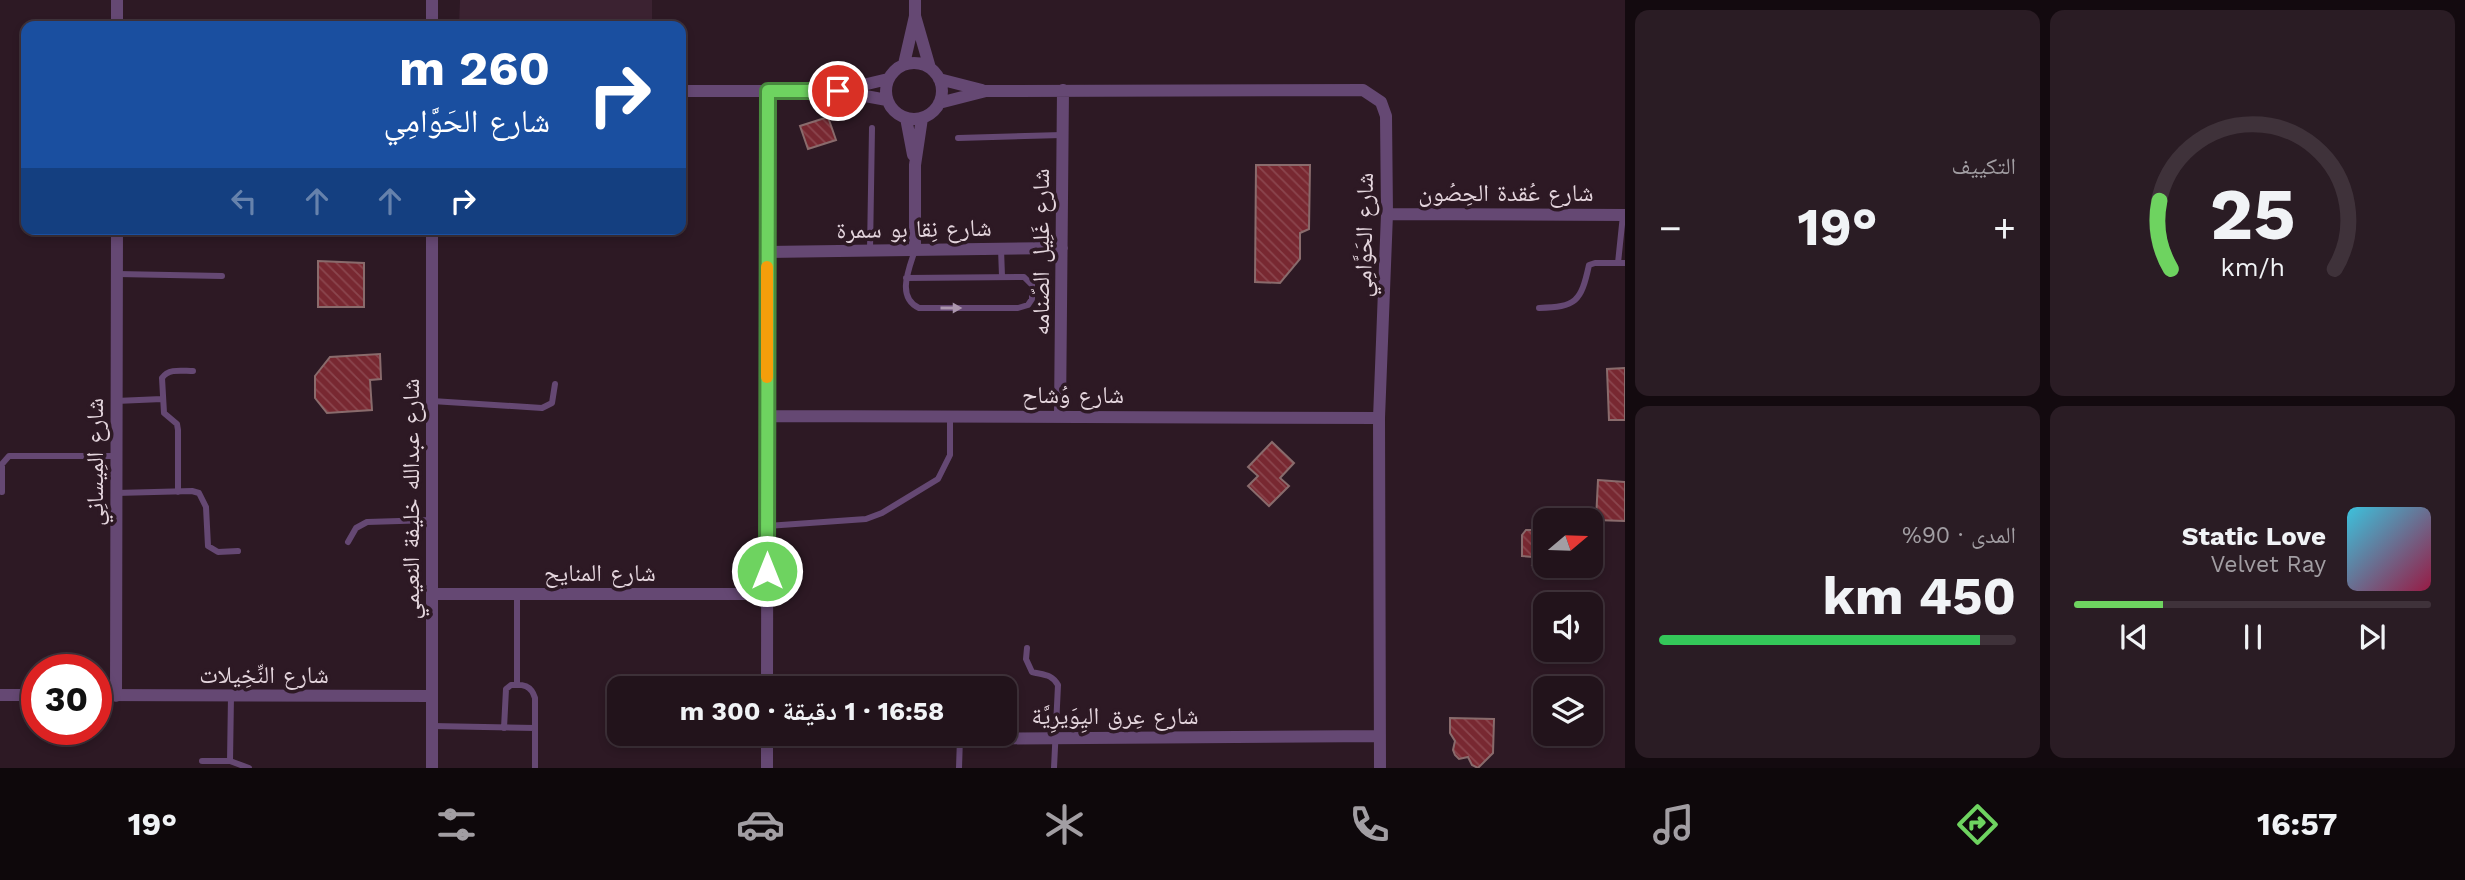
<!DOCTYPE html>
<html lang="ar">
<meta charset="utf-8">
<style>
:root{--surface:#22131b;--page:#2a1c24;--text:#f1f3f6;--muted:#a29ea3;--line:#3f323a;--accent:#6ed360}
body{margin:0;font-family:"Work Sans","Noto Naskh Arabic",sans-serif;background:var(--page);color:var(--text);direction:rtl;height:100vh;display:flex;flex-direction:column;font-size:26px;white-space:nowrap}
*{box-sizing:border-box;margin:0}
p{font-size:23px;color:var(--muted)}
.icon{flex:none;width:38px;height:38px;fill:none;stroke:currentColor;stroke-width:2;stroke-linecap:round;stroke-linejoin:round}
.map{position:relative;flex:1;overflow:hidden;direction:ltr}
.drawer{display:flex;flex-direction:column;gap:10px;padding:10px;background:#130a0f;width:840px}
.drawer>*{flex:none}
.guide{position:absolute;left:21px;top:21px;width:665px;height:214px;border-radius:14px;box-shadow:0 4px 10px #0003,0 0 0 2px var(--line);direction:rtl;background:#1a4fa0;color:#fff;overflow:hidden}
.needle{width:46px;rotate:71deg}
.fabs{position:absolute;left:1533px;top:508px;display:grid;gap:14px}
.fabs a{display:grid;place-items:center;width:70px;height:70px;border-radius:14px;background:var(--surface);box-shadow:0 4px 10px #0003,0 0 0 2px var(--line);font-size:35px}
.speed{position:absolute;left:21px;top:654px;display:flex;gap:14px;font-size:35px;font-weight:700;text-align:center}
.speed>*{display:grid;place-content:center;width:91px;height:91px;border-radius:50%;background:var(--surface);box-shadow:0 4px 10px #0003,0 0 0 2px var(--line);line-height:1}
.speed .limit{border:10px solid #d22;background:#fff;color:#111}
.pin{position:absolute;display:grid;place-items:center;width:60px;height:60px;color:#fff;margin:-30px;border:4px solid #fff;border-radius:50%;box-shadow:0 2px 7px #0007}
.me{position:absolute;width:77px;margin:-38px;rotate:0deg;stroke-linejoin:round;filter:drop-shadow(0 0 5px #0008)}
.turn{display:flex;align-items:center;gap:24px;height:147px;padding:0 21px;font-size:32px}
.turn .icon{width:91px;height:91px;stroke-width:2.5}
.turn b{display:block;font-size:49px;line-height:60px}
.lanes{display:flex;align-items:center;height:66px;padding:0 21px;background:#0003;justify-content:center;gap:35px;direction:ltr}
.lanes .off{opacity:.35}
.big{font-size:52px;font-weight:700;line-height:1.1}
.drawer .tile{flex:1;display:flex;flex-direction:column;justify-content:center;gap:10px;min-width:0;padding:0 24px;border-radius:14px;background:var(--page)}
.drawer .dial{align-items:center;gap:0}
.dial svg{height:182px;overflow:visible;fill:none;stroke:var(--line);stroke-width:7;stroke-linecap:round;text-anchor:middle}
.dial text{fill:var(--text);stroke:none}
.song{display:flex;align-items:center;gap:21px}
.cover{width:84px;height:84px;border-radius:10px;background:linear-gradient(135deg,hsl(190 70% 55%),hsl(340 70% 35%))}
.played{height:7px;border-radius:4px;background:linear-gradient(90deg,var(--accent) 25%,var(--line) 25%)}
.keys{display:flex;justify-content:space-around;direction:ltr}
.heat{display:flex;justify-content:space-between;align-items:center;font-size:38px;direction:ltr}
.charge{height:10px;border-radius:5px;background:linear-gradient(90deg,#34c759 90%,var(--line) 0)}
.drawer .tiles{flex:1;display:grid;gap:10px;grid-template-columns:repeat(2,1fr)}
.trip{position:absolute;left:607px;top:676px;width:410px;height:70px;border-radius:14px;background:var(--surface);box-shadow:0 4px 10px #0003,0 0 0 2px var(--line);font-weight:700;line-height:70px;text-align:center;direction:rtl}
.tabs{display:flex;height:112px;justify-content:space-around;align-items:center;background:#0e080b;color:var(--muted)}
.tabs .icon{width:49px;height:49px}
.tabs .current{color:var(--accent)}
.tabs b{font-size:32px;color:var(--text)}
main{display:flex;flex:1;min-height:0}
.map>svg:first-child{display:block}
</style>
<main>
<section class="drawer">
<div class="tiles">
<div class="tile dial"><svg viewBox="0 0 100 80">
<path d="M14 69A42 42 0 1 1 86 69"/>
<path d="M14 69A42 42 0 0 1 9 39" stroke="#6ed360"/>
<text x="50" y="56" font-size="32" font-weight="700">25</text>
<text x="50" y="72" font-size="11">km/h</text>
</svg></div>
<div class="tile"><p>التكييف</p>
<div class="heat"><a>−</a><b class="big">19°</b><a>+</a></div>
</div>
<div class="tile">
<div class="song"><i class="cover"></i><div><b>Static Love</b><p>Velvet Ray</p></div></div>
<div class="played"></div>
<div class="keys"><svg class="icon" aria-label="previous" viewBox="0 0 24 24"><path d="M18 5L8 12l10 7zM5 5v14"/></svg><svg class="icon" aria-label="pause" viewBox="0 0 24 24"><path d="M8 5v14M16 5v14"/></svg><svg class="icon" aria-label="next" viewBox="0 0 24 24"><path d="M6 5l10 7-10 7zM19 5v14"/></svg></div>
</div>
<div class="tile"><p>المدى · 90%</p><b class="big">450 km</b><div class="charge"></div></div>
</div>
</section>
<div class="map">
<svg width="1625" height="768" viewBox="0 0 1625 768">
<defs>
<pattern id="building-back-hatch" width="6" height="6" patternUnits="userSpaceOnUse" patternTransform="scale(1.75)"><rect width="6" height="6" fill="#782831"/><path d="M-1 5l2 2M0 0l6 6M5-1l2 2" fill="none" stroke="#8b464e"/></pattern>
</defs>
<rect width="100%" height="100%" fill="#2d1924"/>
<!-- built -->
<path fill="#3b2231" d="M460 0H652V26H459Z"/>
<!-- building -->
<path fill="url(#building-back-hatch)" stroke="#896b6c" stroke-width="2" d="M828 117 836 140 808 149 800 126Z
M1256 165H1310L1309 229 1300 233V259L1280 283 1255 282Z
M318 261 364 263V307H318Z
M380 354 381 379 370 380 372 410 327 413 315 398V376L330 357Z
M1625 368V420H1609L1607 369Z
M1272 442 1294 463 1280 478 1289 486 1269 506 1248 486 1258 476 1248 467Z
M1598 480 1625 482V521L1596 520Z
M1526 530H1532L1534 535H1545V565H1532L1533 557 1522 556V535Z
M1450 718 1494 719 1493 753 1478 768 1472 765 1468 757 1459 759 1455 755 1453 750 1455 741 1450 733Z"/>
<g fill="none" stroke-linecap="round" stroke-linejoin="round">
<!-- lane -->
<path stroke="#654873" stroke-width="6" d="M958 138 1062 135
M1623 215 1618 263H1625
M1001 249 1002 276
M870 250 872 128
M117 274 222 276
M906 278 1024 277 1032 285V299L1028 305 1018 308H919C896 297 909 269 915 250
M1539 308C1576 307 1581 302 1589 265L1595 263H1618
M116 401 162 399
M432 401 542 408 552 403 555 384
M2 492V464L9 456H116
M178 492V430L177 424 164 413 162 378C169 368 182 371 193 371
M116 493 192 491 199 493 206 507 208 546 218 552 238 551
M767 526 866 519 882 513 938 479 950 455V416
M348 542 356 528 367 522 432 520
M1027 648 1026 659 1032 672C1044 675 1052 674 1058 685L1054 768
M688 684 701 688
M517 685V594
M432 726 535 728
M504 728 506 689 511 685C523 684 531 685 535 698V768
M664 743 700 741 706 733
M202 761H230L249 768
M230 761 231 696
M959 768 960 738"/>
<!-- street -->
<path stroke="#654873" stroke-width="12" d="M915 16 930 68
M117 26V0
M432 26V0
M886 91a28 28 0 1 1 56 0a28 28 0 1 1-56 0Z
M904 64 915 16V0
M939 79 982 90
M842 90 888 79
M681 91H838L887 100
M939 103 986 91 1363 90 1381 102 1386 116 1387 214 1379 418 1380 768
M906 118 913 155
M1387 214 1625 215
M432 229V768
M915 250V165L922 118
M767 252 1062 248
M767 416 1379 418
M1060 416 1063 90
M432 594H767
M767 688 768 91
M0 695H37
M96 695 432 696
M116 696 117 229
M767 740 1380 736
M767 768V734"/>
</g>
<!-- one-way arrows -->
<defs><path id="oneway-solid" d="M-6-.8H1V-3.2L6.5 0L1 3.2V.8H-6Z" transform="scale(1.75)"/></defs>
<use fill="#ab96ad" href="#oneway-solid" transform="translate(951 308)"/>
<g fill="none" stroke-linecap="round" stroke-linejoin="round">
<defs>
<path id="route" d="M767 571 768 91H838"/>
</defs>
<!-- route casing -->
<use href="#route" stroke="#48893e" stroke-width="18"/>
<!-- route -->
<use href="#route" stroke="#6ed360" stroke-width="12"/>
<!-- slow -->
<path stroke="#f59e0b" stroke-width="12" d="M767 267V377"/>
</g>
<g text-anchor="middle" stroke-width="7" stroke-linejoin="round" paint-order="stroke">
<!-- street labels -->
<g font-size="24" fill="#e4d5dd" stroke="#2d1924">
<text x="1506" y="201">شارع عُقدة الحِصُون</text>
<text transform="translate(914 229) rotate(-1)" y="8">شارع نِقا بو سمرة</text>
<text transform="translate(1364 235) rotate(-89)" y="8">شارع الحَوَّامِي</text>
<text transform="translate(1041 252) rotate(-90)" y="8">شارع غَلِيل الصّنامه</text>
<text x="1073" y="403">شارع وُشاح</text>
<text transform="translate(95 462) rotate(-90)" y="8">شارع المِيسانِي</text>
<text transform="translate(411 499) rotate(-90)" y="8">شارع عبدالله خليفة النعيمي</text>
<text x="600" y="581">شارع المنايح</text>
<text x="264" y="683">شارع النِّخِيلات</text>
<text x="1115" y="724">شارع عِرق اليِوَيرِيَّة</text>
</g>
</g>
</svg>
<div class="fabs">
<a><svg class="needle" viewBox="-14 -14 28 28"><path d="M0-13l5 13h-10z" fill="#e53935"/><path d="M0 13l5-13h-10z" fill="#a29ea3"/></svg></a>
<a><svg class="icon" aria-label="sound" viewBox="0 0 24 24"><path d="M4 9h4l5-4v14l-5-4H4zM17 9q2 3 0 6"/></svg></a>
<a><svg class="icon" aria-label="layers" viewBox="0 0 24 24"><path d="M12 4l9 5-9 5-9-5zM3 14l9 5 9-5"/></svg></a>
</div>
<div class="speed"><div class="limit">30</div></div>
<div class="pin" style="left:838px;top:91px;background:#d93025"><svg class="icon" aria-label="arrive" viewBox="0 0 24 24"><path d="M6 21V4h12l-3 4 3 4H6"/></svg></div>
<svg class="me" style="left:767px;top:571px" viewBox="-20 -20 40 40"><circle r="17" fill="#6ed360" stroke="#fff" stroke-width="3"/><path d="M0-11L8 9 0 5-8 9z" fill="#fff"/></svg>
<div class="trip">16:58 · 1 دقيقة · 300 m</div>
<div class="guide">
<div class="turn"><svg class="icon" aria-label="right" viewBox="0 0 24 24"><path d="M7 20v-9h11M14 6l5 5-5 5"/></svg><div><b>260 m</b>شارع الحَوَّامِي</div></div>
<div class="lanes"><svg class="icon off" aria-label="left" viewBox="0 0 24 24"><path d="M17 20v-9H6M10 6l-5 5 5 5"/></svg><svg class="icon off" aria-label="ahead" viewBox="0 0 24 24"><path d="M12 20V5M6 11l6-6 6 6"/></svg><svg class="icon off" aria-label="ahead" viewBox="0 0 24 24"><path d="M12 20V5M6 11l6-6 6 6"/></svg><svg class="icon" aria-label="right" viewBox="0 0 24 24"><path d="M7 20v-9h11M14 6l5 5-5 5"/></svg></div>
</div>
</div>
</main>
<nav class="tabs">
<b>16:57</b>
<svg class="icon current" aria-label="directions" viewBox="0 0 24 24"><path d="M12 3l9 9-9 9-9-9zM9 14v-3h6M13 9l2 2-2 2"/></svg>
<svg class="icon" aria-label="music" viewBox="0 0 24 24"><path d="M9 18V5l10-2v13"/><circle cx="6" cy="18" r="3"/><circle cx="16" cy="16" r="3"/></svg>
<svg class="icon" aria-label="phone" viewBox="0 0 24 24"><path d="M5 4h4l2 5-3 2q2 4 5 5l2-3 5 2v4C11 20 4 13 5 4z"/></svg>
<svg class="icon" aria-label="climate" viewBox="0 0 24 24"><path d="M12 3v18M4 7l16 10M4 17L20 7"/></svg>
<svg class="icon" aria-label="car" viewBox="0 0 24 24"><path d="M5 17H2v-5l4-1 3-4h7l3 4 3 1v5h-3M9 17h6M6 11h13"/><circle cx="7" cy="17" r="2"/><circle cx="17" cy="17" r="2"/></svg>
<svg class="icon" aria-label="filters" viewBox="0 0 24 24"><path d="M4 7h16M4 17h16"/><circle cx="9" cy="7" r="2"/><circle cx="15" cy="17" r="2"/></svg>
<b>19°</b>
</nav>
